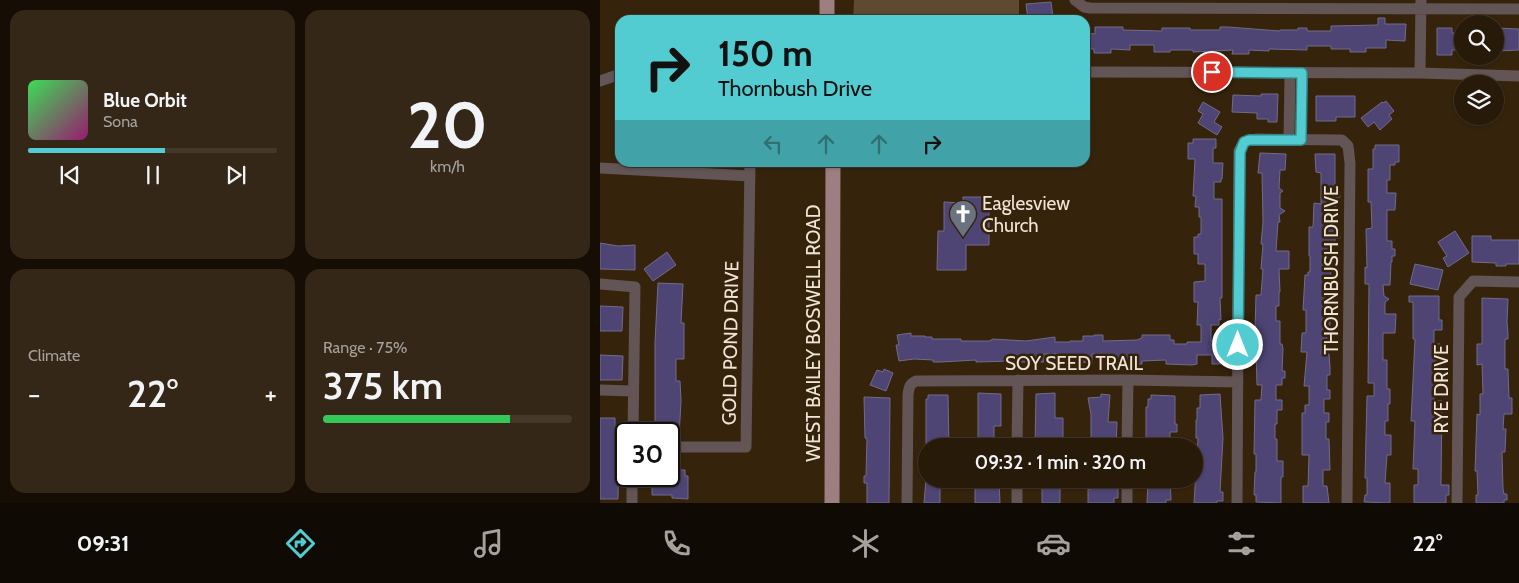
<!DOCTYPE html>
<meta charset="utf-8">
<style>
:root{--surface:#281a09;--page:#342717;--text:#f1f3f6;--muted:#a5a19c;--line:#44382a;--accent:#52ccd1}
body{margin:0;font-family:Cabin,sans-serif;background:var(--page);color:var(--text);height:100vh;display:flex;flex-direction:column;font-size:19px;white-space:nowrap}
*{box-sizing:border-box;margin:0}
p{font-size:16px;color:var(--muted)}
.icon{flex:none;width:28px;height:28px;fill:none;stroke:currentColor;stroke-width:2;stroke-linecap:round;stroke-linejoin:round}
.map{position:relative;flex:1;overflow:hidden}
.drawer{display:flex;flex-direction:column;gap:10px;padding:10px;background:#160e05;width:600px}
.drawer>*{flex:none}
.top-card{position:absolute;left:15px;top:15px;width:475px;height:152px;border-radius:15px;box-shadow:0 1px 4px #0004,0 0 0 1px var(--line);background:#52ccd1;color:#111;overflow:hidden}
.tools{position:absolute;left:854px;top:15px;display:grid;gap:10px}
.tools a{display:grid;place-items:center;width:50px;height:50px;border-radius:50%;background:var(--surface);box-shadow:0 1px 4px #0004,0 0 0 1px var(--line);font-size:25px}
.speed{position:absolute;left:15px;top:422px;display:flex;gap:10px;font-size:25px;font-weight:700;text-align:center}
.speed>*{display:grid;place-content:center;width:65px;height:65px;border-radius:50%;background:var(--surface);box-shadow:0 1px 4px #0004,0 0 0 1px var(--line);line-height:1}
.speed .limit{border:2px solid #111;border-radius:8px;background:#fff;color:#111}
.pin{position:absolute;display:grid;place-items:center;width:42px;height:42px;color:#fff;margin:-21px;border:2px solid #fff;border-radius:50%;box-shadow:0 1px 5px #0007}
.me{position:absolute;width:55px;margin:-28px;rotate:0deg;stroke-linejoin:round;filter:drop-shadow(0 0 4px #0008)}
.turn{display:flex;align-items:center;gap:18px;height:105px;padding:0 20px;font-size:22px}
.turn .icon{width:65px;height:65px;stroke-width:2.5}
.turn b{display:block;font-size:35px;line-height:42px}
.lanes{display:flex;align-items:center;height:48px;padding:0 20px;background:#0003;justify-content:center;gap:25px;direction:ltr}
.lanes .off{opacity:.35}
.big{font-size:38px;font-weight:600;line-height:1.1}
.drawer .tile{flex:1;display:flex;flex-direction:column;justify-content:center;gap:8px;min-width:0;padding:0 18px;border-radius:15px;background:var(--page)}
.drawer .dial{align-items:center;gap:0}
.dial b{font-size:65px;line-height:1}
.song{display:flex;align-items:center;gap:15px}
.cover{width:60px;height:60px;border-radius:8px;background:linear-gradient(135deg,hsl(130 70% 55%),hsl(320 70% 35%))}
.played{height:5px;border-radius:2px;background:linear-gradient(90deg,var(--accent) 55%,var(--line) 55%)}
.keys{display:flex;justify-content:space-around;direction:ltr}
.heat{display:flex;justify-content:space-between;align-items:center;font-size:28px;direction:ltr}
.charge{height:8px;border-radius:4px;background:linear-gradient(90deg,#34c759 75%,var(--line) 0)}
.drawer .tiles{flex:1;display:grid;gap:10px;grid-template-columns:repeat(2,1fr)}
.trip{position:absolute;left:318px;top:438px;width:285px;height:50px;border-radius:25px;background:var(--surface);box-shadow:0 1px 4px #0004,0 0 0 1px var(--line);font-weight:600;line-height:50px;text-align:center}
.dock{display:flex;height:80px;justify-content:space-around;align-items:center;background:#100a04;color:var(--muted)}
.dock .icon{width:35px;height:35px}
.dock .active{color:var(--accent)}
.dock b{font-size:22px;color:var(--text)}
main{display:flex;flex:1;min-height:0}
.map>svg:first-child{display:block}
</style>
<main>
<section class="drawer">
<div class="tiles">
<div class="tile">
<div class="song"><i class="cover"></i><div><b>Blue Orbit</b><p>Sona</p></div></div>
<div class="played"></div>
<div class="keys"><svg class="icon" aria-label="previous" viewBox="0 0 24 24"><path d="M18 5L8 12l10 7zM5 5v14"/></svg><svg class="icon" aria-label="pause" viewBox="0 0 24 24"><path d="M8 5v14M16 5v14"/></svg><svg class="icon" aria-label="next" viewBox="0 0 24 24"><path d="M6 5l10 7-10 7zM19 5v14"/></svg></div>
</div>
<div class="tile dial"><b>20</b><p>km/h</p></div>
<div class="tile"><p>Climate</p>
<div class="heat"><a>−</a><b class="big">22°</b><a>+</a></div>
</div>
<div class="tile"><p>Range · 75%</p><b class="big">375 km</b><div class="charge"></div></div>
</div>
</section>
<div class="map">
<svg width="919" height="503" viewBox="0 0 919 503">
<rect width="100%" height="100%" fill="#35230c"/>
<!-- green -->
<path fill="#5e4931" d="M254 0H419V20H253Z"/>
<!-- building -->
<path fill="#4e4574" stroke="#706c89" d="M451 2 453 18 428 20 426 4Z
M778 18H785V24H806L805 41 786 40V48H766V52H750V49H731V46H707V50L669 49V51L649 50V54H632L633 50 593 52V50H570V52H554V45H530V50L511 49V53H494V49H485V33L495 34V27H523V30L562 31V28H590V30H620V27H628L680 31V30H698V28H707V31H731V26L778 25Z
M837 28H852V33H862V50H852V55H837Z
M897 28 919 29V50L897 51Z
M661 94H678L677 122H668V119H657V113L632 112 633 95 661 96Z
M716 96H755V117H736V121H716Z
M786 101 794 111 789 115 792 119 780 130 774 122 768 127 761 118 782 102 783 103Z
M603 102 620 112 614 122 622 127 617 135 598 123 603 114 598 111Z
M593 139H616V148H613V163H623L622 179H621V182H614V199H622V298H620L621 320 619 319V325H611V341H621V364H612V355H597V364L592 365 566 364V360L542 361V364L512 365 511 354H492V363L459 360V354H444V362H412V361L376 362V360L341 362H333V360L314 359 299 361 296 345H299L297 335 311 333V336H325V337H332V339H361V341H389L392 340V339L426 341 455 337V342H470V341H483V336H494V335H503V341L537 340 542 338V335H570V340H574V344H587V342H601V325H597L598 302H594V282L605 281V264H598V254H594V237H598V234H601V217H599V207H595L596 196H593L595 159H588V143H593Z
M775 145H799V162H795V165H790V180H787V193H796L795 210H787V241H792V249H795V256H792V262H791L790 285H783L784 296 789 299 785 302V314H796L795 333H783V360H787V389H790V404H788V421H785V435H791V455H787L785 483H790V503L764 502 765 495H767V478H765L767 396H774V383H768L769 284H765V267L767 268 766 229 772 228 771 202H768V169H773V149H775Z
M660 153 686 154 685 170H680L679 188 683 191 680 193V208L685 211 679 215 680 222H678L676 251H689V269H679L680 292H679V306H676V321H680V344H682L683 349 682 371H685V378H682V385H676V400H682V410H677V424H675V439H677V461H683V477H681V503L656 502V495H654L655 472H656V454H654L655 400H661L662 385H657L656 351H658V337H656L655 330 656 295H661L663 269H661L663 244H661L663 222 662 173H658Z
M715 154H735V188L739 187 740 197H736L735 228H739L740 238H735V245H731V256H730L731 281H729V296H731V305L729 339H722L721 354H729L730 367V375H727V390H730V399H724V413H729V422H726V439H729L730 470H723V486H727L729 503H703V486H708L709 455H702V413H705V405H709V386H704L707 352H701L702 333H706V310H703L705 275H708V272H710V256H709V227H713L714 203 721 204V173L716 172Z
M363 197H389V245H366V270H337L338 231H344V202L363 203Z
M855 231 869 253 848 267 843 258 847 256 838 242Z
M872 236H891V240H919V264H906V266H896V263L872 262Z
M0 243 18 246 35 245V270L0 269Z
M67 252 76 265 53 281 44 269Z
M815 264 843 270 838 290 810 284Z
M58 283 83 284 81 323H84V359H76V381H80L81 401 79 437H69V434H55V343Z
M809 296H839V320H842V330H834V344H840L842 364H840V388H834V401H842L841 485H849V495H846V503H814V485H818V469H813L815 421H811L815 339H813V302H809Z
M882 298 908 299 907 322 908 333V339H905V369H908L909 398H912V414H904L903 429H906L905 452H902L903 489 904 494H907V500H904V503H876V495H878L877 471H875L877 414 880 415V394H883L882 364 877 365V344H882Z
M0 306 23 307 22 331H0Z
M0 355 23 356 22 380H0Z
M284 369 293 373 286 391 270 385 277 370 283 372Z
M378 393 401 394V426H394V446H378Z
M455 393V418H463V438H458V446H435L436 394Z
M501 394 510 395 508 422H517L516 446H491V414L488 398 501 397Z
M620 394 623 438 620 492H623V501H617V503H594L598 438H596V420H597V408H600V395Z
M328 395H348L349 446H326V399H328Z
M551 395 575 396V424H577V432H570V446H547L548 440H546V407H548V399H551Z
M264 397 290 398 289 503H267V483H264V476H266L267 439 265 438Z
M0 418H15V438H19L18 499H0Z
M72 470H85V476H88V499L72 498V495H52V476H72Z
M326 479H340V503H324Z
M382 479H399L400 503H375V488H382Z
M442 479H452V488L460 487V503H442Z
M491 479H514V488H518V498H514V503H488V489H491Z
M548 479H570L571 500H566V503H547Z"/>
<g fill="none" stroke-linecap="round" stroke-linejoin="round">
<!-- minor -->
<path stroke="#635455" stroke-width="11" d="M475 0 484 7 490 8 919 9
M485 72 820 73 919 76
M820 73 821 0
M0 81 20 74
M689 139 690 73
M701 140 702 73
M0 168 150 176
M0 284 35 287 33 434
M0 390 33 391
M417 446 418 380
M527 446 528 380
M69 447H146L150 162
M32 503V476
M307 503 308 395C309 388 309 384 316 381L528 380 638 382
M417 503V479
M527 503V479
M637 503 639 151 644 142 656 139 742 140 748 146 750 163 747 503
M857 503 859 297 873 281 919 282"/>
<!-- major -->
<path stroke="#9e7f81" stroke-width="15" d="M227 0V20
M232 503 233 162"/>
</g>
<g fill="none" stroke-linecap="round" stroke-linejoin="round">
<defs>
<path id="route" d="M612 72 702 73 701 140H649L644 142 640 152 638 345"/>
</defs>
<!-- route casing -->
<use href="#route" stroke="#358588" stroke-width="12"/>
<!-- route -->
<use href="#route" stroke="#52ccd1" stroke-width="9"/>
</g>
<!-- icons -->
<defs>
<symbol id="church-pin" viewBox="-11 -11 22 30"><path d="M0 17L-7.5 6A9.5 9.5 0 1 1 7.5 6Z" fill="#6b7280" stroke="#35230c"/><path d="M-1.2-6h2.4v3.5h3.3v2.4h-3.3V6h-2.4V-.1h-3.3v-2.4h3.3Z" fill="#fff"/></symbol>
</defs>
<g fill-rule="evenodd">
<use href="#church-pin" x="347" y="198" width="32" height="43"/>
</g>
<g text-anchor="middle" stroke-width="5" stroke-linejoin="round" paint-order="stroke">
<!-- poi labels -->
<g font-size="19" fill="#f0e4d7" stroke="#35230c" text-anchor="start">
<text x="382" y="210">Eaglesview<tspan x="382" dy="22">Church</tspan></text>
</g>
<!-- street labels -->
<g font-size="19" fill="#f0e4d7" stroke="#35230c">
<text transform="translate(731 270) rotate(-90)" y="7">THORNBUSH DRIVE</text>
<text transform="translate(213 333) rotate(-90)" y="7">WEST BAILEY BOSWELL ROAD</text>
<text transform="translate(130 343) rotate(-89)" y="7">GOLD POND DRIVE</text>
<text x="474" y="370">SOY SEED TRAIL</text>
<text transform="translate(841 389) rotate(-90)" y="7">RYE DRIVE</text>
</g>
</g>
</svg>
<div class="tools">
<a><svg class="icon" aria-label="search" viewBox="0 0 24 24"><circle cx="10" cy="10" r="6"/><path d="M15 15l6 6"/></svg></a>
<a><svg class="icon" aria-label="layers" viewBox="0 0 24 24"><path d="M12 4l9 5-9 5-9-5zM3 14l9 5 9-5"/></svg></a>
</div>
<div class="speed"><div class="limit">30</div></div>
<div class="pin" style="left:612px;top:72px;background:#d93025"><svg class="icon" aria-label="arrive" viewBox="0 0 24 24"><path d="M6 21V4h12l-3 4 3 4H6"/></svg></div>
<svg class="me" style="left:638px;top:345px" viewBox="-20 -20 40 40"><circle r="17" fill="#52ccd1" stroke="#fff" stroke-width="3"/><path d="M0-11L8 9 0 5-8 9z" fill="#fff"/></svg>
<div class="trip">09:32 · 1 min · 320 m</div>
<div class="top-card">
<div class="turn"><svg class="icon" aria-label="right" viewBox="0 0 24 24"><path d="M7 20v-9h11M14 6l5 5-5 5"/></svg><div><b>150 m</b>Thornbush Drive</div></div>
<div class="lanes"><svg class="icon off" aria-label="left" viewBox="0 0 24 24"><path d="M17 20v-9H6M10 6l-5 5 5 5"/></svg><svg class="icon off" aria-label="ahead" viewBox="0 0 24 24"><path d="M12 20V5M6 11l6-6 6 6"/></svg><svg class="icon off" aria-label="ahead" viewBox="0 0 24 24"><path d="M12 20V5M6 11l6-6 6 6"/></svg><svg class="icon" aria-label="right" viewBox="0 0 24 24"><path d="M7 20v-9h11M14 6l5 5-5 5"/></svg></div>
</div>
</div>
</main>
<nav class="dock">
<b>09:31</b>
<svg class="icon active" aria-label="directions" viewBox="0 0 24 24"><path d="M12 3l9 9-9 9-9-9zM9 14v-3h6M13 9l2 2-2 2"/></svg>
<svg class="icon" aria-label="music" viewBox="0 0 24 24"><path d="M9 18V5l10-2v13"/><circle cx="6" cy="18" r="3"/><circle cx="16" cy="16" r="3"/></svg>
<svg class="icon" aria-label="phone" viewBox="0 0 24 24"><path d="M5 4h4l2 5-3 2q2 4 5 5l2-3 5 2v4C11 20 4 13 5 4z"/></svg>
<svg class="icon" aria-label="climate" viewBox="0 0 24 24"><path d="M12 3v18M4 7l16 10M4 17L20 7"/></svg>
<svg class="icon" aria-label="car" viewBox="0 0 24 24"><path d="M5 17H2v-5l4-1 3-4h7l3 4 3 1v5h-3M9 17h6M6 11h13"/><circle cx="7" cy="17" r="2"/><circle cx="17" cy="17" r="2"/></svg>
<svg class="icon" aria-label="filters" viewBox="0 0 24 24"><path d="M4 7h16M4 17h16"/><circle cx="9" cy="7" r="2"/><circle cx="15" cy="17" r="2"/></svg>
<b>22°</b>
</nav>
